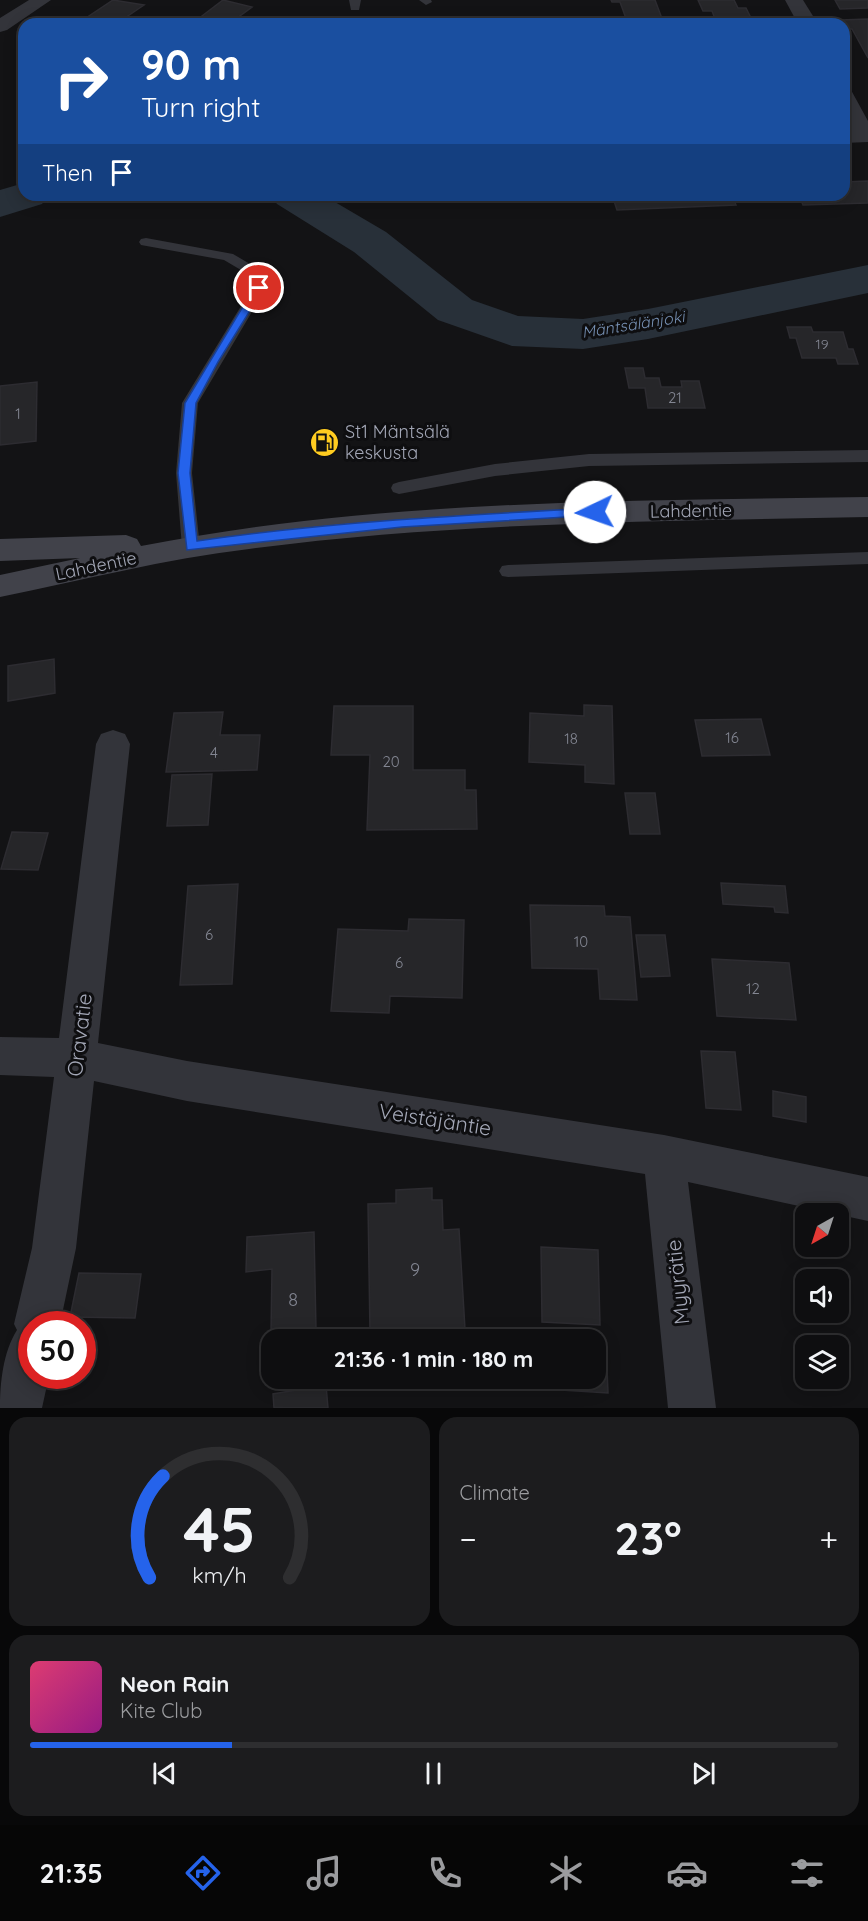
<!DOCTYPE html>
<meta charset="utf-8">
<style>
:root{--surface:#0e0e10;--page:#1c1c1e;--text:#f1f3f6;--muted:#9b9c9f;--line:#2e2e30;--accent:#2563eb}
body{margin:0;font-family:Quicksand,sans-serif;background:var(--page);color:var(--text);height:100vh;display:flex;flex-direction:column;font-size:22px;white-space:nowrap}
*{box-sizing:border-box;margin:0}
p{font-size:20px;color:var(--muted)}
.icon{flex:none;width:33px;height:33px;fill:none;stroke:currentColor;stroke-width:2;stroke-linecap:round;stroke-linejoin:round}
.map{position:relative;height:1408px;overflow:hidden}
.side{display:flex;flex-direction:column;gap:9px;padding:9px;background:#080809;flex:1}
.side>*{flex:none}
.top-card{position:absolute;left:18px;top:18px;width:832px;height:183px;border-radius:18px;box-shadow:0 3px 15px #0003,0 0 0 2px var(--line);background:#1a4fa0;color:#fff;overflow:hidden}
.needle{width:39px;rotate:219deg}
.fabs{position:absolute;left:795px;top:1203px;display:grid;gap:12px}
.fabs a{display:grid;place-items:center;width:54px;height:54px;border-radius:12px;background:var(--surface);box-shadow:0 3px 15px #0003,0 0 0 2px var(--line);font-size:30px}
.speed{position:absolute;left:18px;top:1311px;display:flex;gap:12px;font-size:30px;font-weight:700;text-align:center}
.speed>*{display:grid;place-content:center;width:78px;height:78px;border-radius:50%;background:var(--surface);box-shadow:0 3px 15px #0003,0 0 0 2px var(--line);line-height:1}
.speed .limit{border:9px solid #d22;background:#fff;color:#111}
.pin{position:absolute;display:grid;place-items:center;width:51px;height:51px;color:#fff;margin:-26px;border:3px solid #fff;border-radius:50%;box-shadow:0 2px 6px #0007}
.me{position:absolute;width:66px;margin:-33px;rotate:267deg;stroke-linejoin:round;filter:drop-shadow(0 0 4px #0008)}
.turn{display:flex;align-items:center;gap:21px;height:126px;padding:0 24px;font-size:27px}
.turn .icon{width:78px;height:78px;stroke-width:2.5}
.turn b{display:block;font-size:42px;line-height:51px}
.then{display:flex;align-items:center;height:57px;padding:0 24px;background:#0003;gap:12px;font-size:22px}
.big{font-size:45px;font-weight:800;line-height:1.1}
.side .widget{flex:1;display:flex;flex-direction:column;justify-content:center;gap:9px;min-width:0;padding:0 21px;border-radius:18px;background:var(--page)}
.side .dial{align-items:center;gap:0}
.dial svg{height:156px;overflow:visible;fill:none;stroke:var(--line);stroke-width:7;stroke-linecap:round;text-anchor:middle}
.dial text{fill:var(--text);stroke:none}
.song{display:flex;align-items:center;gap:18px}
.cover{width:72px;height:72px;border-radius:9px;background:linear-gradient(135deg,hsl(340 70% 55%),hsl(310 70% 35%))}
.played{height:6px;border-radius:3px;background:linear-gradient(90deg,var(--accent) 25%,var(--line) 25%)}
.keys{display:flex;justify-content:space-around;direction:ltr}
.heat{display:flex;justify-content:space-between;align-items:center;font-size:33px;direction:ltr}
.side .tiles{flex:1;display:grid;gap:9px;grid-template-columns:1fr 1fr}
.widget:last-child{grid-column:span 2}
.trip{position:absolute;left:261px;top:1329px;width:345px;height:60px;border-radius:18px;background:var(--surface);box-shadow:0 3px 15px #0003,0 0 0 2px var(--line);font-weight:800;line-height:60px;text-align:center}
.tab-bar{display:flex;height:96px;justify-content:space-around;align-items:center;background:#060606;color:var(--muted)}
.tab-bar .icon{width:42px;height:42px}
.tab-bar .selected{color:var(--accent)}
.tab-bar b{font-size:27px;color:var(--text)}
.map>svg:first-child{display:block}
</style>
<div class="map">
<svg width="868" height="1408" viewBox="0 0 868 1408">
<rect width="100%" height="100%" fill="#131315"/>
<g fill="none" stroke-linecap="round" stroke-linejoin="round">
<!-- river -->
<path fill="#283039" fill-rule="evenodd" d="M24 183V195H49L42 204 0 217V190Z
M270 195H323L386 232 472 300 518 316 583 319 648 309 868 265V293L648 339 583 349 512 346 438 320 354 252 277 204Z"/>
</g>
<!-- building -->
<path fill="#262629" stroke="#2d2c31" stroke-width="1.5" d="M113 0 144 5 116 24H77Z
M223 0 252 7 229 24 194 22Z
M611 0H655L664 24H628L620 2H612Z
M698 0H734L738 8H746L754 24H717L712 11H703Z
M835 0H868V8L840 9Z
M868 19V58L852 29H846L841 20Z
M868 181V203L803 205 799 195H844V182Z
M612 195H732L736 205 617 210Z
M787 327H811L813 332H843L848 349H853L858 364H838L836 358H802L796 338H790Z
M625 368H643L645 378H659L661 387H682L681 381H699L705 408H648L645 388H629Z
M37 382 36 441 0 445V386Z
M54 659 55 693 8 701V666Z
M584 705 612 706 614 784 585 782V765L529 762 530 713 584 716Z
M334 706H413V770H465V790H476L477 829 367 830 370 755H331Z
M223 712 220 735H260L257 770 166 772 174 713Z
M761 719 770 755 702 756 695 720Z
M212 774 208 825 167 826 172 775Z
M625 793H655L660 834H630Z
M12 832 48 833 38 870 1 869Z
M721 883 785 886 788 913 775 912 774 907 723 904Z
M238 884 232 984 180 985 188 886Z
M530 905 604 906 605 916 630 917 637 1000 600 999 598 969 532 968Z
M409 919 464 920 462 998 390 996 389 1013 331 1011 338 929 408 931Z
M636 935H665L670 976 641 977Z
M712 959 789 963 796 1020 717 1016Z
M701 1051 735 1052 741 1110 706 1108Z
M773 1091 806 1097V1122L773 1116Z
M432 1188V1200H442L443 1230 459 1229 465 1329 370 1334 368 1204 396 1203V1190Z
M314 1232 316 1329 271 1332 272 1269 246 1272 247 1237Z
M541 1247 598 1250 600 1325 542 1322Z
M79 1273 141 1274 135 1318 70 1317Z
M596 1341 606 1342 608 1393 545 1389V1378H596Z
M326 1385 328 1408H274L273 1394Z"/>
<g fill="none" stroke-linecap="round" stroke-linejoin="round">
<!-- service -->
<path fill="#33343a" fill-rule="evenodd" d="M349 0H361L359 10H351Z
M419 0H431L432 2 426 5Z
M146 238 233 254 257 268 266 288 198 403 192 473 200 547 197 551 191 553 185 551 182 547 176 473 182 403 252 288 246 273 224 260 141 245 139 242 141 239Z
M868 450V462L589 466 495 476 399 494 393 492 391 488 393 484 399 482 495 464 589 454Z
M868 552V564L508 577 502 576 499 571 502 566 508 565Z"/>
<!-- minor -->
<path fill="#33343a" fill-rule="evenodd" d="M29 0H51L7 30 0 32V18Z
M785 0H803L818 24H798Z
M844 88 851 90 868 121V142L844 143V131L851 130 844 116Z
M113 730 125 734 130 744 98 1043 187 1061 664 1135 868 1177V1221L688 1182 716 1408H668L645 1174 187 1101 94 1081 76 1248 60 1324H32V1376H49L42 1408H0C0 1383 3 1352 17 1330L14 1324 32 1248 54 1077 0 1075V1037L59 1038 96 744 101 734Z"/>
<!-- secondary -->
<path fill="#41424a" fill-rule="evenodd" d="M868 497V517C662 521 454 522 249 549 165 559 83 580 0 597V575L80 558 0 561V539L126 535 137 539 141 546C379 499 626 501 868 497Z"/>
</g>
<!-- route -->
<path fill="#2563eb" stroke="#184099" stroke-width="1.5" d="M259 285 264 288 218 362 196 403 190 473 197 541C329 522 462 515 595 508L599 509V515L402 527 187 550 178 473 185 403 254 288Z"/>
<!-- icons -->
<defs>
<symbol id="fuel-disc" viewBox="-11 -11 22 22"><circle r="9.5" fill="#ffcc20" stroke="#0e0e10"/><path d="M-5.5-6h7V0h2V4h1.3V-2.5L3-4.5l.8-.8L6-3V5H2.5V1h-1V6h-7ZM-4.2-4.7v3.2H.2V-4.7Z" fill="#111"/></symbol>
</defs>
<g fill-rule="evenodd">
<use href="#fuel-disc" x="308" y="426" width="33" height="33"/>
</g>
<g text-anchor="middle" stroke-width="6" stroke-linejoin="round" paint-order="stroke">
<!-- far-number labels -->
<g font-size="14" fill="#838692">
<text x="822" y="349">19</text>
</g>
<!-- number labels -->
<g font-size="15" fill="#838692">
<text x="675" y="403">21</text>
<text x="18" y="419">1</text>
<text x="732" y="743">16</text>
<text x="571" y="744">18</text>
<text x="214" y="758">4</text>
<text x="391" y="767">20</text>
<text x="209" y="940">6</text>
<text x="581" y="947">10</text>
<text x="399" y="968">6</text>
<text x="753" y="994">12</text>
</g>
<!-- far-water labels -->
<g font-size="16" font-style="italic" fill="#7791b4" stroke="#0e0e10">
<text transform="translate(633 324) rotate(-9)" y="6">Mäntsälänjoki</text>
</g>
<!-- poi labels -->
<g font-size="18" fill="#a3a7b6" stroke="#0e0e10" text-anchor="start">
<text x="345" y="438">St1 Mäntsälä<tspan x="345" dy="21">keskusta</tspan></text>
</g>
<!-- street labels -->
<g font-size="18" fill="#a3a7b6" stroke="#0e0e10">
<text transform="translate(691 511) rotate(-1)" y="6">Lahdentie</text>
<text transform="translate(96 566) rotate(-12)" y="6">Lahdentie</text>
</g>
<!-- near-number labels -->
<g font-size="18" fill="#838692">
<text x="415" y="1276">9</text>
<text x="293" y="1306">8</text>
</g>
<!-- near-street labels -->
<g font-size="21" fill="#a3a7b6" stroke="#0e0e10">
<text transform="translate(80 1035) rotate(-83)" y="7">Oravatie</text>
<text transform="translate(435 1120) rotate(9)" y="7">Veistäjäntie</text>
<text transform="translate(678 1282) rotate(-96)" y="7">Myyrätie</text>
</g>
</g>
</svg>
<div class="fabs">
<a><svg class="needle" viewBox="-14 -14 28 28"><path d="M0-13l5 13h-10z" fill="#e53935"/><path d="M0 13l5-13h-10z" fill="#9b9c9f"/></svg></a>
<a><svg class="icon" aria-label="sound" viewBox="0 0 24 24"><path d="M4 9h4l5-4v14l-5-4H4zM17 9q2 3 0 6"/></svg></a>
<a><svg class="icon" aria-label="layers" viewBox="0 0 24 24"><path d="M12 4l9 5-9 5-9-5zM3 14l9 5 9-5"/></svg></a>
</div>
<div class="speed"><div class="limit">50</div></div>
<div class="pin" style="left:259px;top:288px;background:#d93025"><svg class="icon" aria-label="arrive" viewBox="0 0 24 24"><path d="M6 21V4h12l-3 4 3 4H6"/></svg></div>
<svg class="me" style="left:595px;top:512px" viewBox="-20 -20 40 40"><circle r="19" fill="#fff"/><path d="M0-13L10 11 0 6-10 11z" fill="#2563eb"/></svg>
<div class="trip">21:36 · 1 min · 180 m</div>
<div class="top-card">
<div class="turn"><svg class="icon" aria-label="right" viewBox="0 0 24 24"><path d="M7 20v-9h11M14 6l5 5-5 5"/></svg><div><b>90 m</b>Turn right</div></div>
<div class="then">Then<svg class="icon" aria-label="arrive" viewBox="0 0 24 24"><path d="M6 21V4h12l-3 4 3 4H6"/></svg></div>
</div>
</div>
<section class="side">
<div class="tiles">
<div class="widget dial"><svg viewBox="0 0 100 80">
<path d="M14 69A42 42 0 1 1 86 69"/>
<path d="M14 69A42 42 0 0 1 21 17" stroke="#2563eb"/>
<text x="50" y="56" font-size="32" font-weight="700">45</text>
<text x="50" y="72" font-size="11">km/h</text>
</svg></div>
<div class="widget"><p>Climate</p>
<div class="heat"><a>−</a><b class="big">23°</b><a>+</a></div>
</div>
<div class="widget">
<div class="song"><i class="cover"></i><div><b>Neon Rain</b><p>Kite Club</p></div></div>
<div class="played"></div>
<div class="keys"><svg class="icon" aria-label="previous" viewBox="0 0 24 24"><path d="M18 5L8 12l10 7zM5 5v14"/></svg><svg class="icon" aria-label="pause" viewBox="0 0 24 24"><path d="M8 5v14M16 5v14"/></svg><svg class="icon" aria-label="next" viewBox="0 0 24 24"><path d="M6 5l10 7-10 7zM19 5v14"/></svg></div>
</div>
</div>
</section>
<nav class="tab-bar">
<b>21:35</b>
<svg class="icon selected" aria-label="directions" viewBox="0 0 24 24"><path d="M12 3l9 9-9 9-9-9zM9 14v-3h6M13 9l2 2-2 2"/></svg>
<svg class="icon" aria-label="music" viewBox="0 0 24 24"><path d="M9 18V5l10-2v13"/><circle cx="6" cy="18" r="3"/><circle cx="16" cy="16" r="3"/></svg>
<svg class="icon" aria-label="phone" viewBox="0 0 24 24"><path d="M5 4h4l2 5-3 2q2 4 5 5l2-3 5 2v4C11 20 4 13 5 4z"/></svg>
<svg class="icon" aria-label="climate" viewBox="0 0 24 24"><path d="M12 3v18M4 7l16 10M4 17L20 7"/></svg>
<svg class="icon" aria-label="car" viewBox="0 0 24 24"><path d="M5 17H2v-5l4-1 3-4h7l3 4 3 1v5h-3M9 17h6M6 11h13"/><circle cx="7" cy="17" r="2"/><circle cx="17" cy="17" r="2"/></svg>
<svg class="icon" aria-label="filters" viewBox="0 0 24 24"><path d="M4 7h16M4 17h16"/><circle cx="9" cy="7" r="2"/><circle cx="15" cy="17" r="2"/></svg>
</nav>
